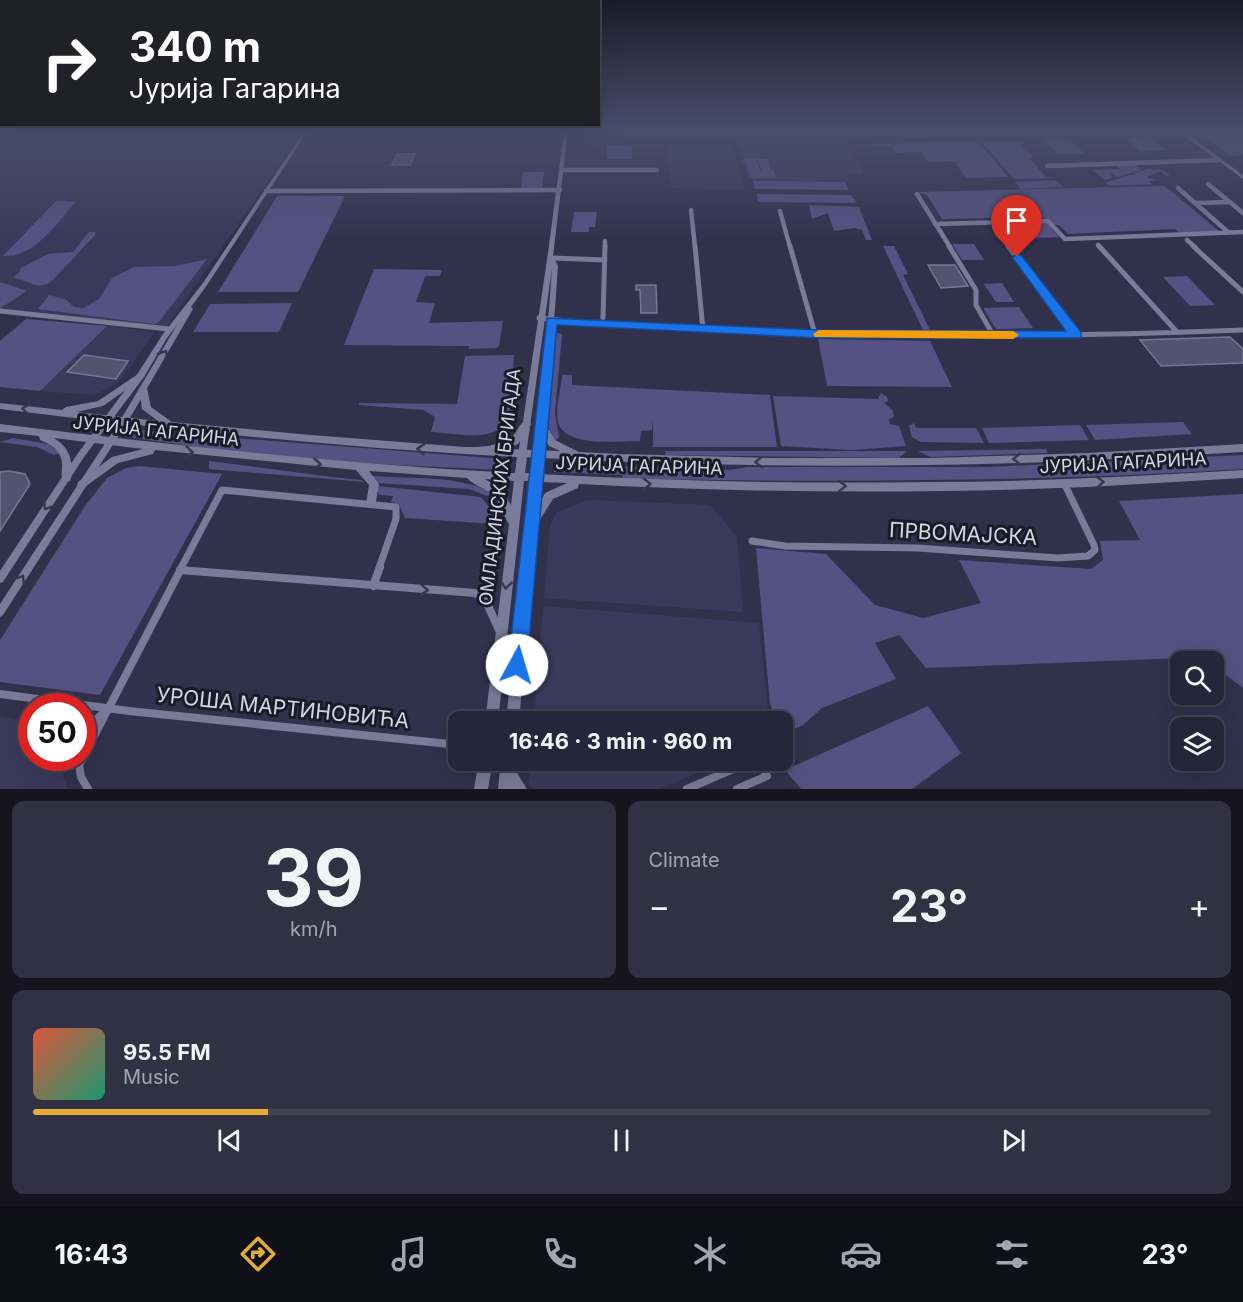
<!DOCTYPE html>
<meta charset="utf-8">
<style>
:root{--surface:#262539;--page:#323144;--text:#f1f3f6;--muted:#a4a5ae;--line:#424253;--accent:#e5ad35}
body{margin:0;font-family:Inter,sans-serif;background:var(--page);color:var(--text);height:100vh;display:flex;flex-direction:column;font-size:22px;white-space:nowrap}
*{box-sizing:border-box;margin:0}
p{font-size:20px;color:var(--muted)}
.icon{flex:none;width:33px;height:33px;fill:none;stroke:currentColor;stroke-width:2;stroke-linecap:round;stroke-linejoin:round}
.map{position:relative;height:789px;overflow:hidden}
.sheet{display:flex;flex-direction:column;gap:12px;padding:12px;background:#15141f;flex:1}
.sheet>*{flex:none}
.top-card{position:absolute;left:0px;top:0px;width:600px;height:126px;box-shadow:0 6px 24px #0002,0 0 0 2px var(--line);background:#202124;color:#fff;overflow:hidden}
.fabs{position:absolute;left:1170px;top:651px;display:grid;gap:12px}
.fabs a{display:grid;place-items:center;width:54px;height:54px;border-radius:12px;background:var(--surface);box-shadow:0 6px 24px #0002,0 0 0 2px var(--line);font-size:30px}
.speed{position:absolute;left:18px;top:693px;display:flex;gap:12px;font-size:30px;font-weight:700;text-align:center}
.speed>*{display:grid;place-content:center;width:78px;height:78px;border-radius:50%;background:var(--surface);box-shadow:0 6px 24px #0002,0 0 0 2px var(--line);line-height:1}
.speed .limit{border:9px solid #d22;background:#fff;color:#111}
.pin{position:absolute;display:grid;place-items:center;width:51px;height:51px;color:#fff;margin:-62px -26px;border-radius:50% 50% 50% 0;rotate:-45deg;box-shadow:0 0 6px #0007}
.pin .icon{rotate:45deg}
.me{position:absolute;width:66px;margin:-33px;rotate:6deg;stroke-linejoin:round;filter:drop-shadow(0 0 4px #0008)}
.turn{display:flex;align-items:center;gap:21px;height:126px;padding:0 30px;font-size:27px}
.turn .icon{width:78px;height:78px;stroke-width:2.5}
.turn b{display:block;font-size:42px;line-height:51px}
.big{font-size:45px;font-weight:700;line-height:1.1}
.sheet .widget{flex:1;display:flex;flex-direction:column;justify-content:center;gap:9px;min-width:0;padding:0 21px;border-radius:12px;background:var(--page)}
.sheet .dial{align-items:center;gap:0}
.dial b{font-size:78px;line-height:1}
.song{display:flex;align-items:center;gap:18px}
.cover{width:72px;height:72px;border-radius:9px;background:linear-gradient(135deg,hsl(10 70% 55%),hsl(160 70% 35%))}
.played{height:6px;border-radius:3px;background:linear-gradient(90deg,var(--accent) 20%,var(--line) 20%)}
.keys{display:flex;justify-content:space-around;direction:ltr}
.heat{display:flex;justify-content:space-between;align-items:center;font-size:33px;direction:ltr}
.sheet .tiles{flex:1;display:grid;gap:12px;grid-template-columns:1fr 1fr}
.widget:last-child{grid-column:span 2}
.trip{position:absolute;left:448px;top:711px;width:345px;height:60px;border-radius:12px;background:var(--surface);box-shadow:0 6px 24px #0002,0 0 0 2px var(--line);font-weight:700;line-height:60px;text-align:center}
.menu{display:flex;height:96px;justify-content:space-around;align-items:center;background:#0f0f17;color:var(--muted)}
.menu .icon{width:42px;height:42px}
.menu .selected{color:var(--accent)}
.menu b{font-size:27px;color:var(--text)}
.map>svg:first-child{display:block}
</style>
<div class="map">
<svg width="1243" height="789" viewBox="0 0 1243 789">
<rect width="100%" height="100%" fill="#32314c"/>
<!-- built -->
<path fill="#3b395b" d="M0 131H303L165 329 0 311Z
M735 131H839L843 140H847L846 148 851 149 864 175H848L849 181 747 180Z
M666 144H732L744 190 671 188Z
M107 326 155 332 119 381 111 387 94 395 40 391Z
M588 500 710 505 737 537 743 612 544 598 550 525 557 512Z
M543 606 759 623 769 721H534Z
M0 717 31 722 32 758H65L63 775 68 789H0Z
M531 761V760L726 761 660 789H535L529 786Z"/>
<!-- green -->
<path fill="#555283" d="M1196 131H1243V155L1230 156Z
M1150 137 1165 150 1140 151 1125 138Z
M1070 140 1085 154H1057L1044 140Z
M978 141 1008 177 966 178 954 161 928 162 921 152 896 153 892 147H873L871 144Z
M981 141H1022L1025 144 1020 145 1033 157 1029 158 1046 177 1057 178 1014 179Z
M607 145 632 146V159H607Z
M745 159H756L760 171 754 172 762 171 758 159H768L771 171H774L776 178H750Z
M1135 164 1141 170 1117 177 1109 172 1112 178 1106 180 1093 170 1120 169 1116 165Z
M1148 169 1163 170 1170 175 1166 176 1160 171 1147 177 1156 180 1149 181 1152 184 1110 186 1105 183 1129 175H1136L1134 173Z
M523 172H544L542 188H521Z
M1056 180 1063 187 1021 189 1015 182Z
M753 181 845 182 849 190 755 189Z
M1165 186 1219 231 1180 233 1175 229 1068 234 1059 225H1054L1043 217 942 219 927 195 917 192Z
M757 194 851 195 857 203 758 202Z
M277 196H345L298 292H218Z
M56 201 76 202C56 223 35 258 3 256Z
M809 205 859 207 872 240H866L862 230 855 228 834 231 828 213 812 219Z
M574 212H597L595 227H589V232H571Z
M1023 223 1048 224 1059 237 1036 238Z
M89 232H95V235L50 283 39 286 13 277 20 272 21 268 48 254 73 252Z
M952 244H974L984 260H962Z
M883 246H894L908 274 903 275 930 330H923Z
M207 259 159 322 154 324 38 309 49 295 65 299 74 307 83 308 99 299 112 278 134 267 176 266Z
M374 269 442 270 440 276H425L416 302 435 303 429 323 503 321 499 346 496 348 469 349V346H460L344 345Z
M1187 276 1215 305 1190 306 1163 277Z
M0 282 27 291 0 308Z
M1002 283 1014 302H996L984 284Z
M292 303 279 332H193L210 304Z
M1019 307 1033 328 996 329 983 308Z
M26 319 107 326 40 391 0 387V341Z
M557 333 562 334 555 414 559 437 555 441 546 423 554 334Z
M818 339 930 341 952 387 827 386Z
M514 355 509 422C490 443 456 433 431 432L435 417 424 410 359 405V403L457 404 465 356Z
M562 375H572V385L770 395 777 447H653V419L652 430 641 431 640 441C620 441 565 448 558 422 555 409 561 389 562 375Z
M881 393 887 397 888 401 884 403 893 411 894 417 889 419 890 424 899 426 906 446 852 450 781 446 773 396 878 399Z
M1183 422 1192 434 1095 440 1086 425Z
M914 423 916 428H976L984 443 921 442 912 437 909 426Z
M1080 425 1089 440 989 443 982 428Z
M134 429 191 437 235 438 503 459 500 470 376 464 226 451 129 437Z
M13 438 48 444 60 453 54 455 37 447 0 442Z
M1046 449 1048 453 930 457 918 451Z
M665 451H907L899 458 665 455Z
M1243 455V469C1039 482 835 482 631 479L623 478 622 475 554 472 556 464 729 470 747 467H988Z
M209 461C260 467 310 475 361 480L365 482 209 469Z
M139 466 222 474 100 695 0 682V640L85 506 107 478 126 468Z
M372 476C411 479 459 475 494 493L487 496 469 489 378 483Z
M377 486 481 497 494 513 495 524 405 518 399 504 391 502 393 496 379 495Z
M1243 494V688L1214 666V662L1183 658 926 668 899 635 875 643 896 679 822 708 803 725 783 734V722L777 721 770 704 756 548 826 554 875 605 923 618 981 603 959 560 1091 569 1103 560 1100 541 1140 540 1119 501Z
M928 706 961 753 912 789H801L785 770Z"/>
<!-- building -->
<path fill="#53526f" stroke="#767695" stroke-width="1.5" d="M397 154H415L410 165H392Z
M928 265H955L968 286 941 288Z
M636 285H656L657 313H641L640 290H636Z
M1230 337 1243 349V363L1161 366 1140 340Z
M84 355 128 361 116 379 67 372Z
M9 471 25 474 30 484 0 531V472Z"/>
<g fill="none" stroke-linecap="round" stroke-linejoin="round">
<!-- minor-far3 -->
<path stroke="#7a7a99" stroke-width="4.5" d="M1047 166 1220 160
M562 170H657
M1208 184 1243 213
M1178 188 1228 232
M266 191 560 190
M917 194 950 247
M1195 203 1229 202
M691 210 695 247
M780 211 790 247
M935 224 1048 221 1065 239 1243 232
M1187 240 1195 247
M1007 244 1009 247
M1098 245 1100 247
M605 247V241"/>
<!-- minor-far2 -->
<path stroke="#7a7a99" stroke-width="5" d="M695 246 703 330
M790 246 815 334
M949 246 976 290V305L993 335
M1008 246 1076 335
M1099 246 1177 332
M1193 246 1243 292
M552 258 605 260
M0 311 169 329
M539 318C620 327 702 330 784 333 937 338 1090 336 1243 330
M603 318 605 246"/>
<!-- minor-far1 -->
<path stroke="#7a7a99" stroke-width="7" d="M752 541 785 546 918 548 1058 558 1088 556 1095 550 1094 545 1064 483
M181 568 222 490 396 507V519L379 568"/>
<!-- minor -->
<path stroke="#7a7a99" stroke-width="8" d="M180 570 475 593 485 599 499 630
M373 586 380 567
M0 694 129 711 459 745
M82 742 94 722 105 711
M78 758 81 777 88 789
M79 765 182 567
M687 789 754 760
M737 789 767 776 760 760"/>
<!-- tertiary -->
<path fill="#7a7a99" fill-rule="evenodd" d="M304 131H308L207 285 191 307 193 309 127 423 3 615 0 617V604L121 419 177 325 167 338 144 377 84 457 3 582 0 583V571L78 453 138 373 163 334 203 283Z
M564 131H568L553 256 558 266 555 309 541 456 540 458 537 459 534 458 533 456 549 309 552 268 526 455 525 457 522 458 519 457 518 455 548 253Z
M1178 131H1183L1243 175V179Z"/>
<!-- secondary -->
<path fill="#7a7a99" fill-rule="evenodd" d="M141 372 144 373 145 375 144 377 103 406 77 412 158 421 142 409 139 388 143 385 147 388 151 407 172 422 311 435 465 447C482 447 494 447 509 439 518 435 518 420 529 421L531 424 518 444 505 449 560 451 549 446 535 423 537 420H543L555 440 579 452 620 454 775 458H931L1087 453 1243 444V452C1138 458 1034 464 929 465 800 467 671 465 542 458L540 474C670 481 800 484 930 482 1035 482 1139 476 1243 470V478C1191 481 1140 484 1088 487 919 494 748 493 579 484L578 488 553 499 536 526 519 722H506L530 481H524L498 722H485L509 524C503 516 502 505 495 497 487 488 474 486 467 478L369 471 379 484 375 507 371 508 367 507 366 504 369 485 356 470 155 450 153 454 118 463 82 489 78 488 77 485 78 482 112 457 143 449 54 438C70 448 73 460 71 478L70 481 66 482 62 481C61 476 62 471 62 465 62 451 52 445 40 440L39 436 0 432V424C171 445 343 464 515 473L517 457C344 448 172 430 0 409V403L62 410 66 407 98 401ZM527 457 532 458 530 473H525ZM485 479 514 481 511 505 502 490ZM540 482 567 483 545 493 538 506Z
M479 760H493L488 789H474Z
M501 760H515L514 768 527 789H498Z"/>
</g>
<!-- one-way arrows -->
<defs><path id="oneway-chevron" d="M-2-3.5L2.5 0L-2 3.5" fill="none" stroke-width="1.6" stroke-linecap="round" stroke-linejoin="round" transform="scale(1.5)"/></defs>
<g stroke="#383849">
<use href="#oneway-chevron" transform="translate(164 354) rotate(-58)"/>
<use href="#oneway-chevron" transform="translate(26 409) rotate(-173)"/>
<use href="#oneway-chevron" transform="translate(421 449) rotate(-176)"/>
<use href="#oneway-chevron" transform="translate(189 452) rotate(6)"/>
<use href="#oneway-chevron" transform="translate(1017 459) rotate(178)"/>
<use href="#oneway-chevron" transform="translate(759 462) rotate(-180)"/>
<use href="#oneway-chevron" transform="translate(317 464) rotate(5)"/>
<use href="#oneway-chevron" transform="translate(1100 482) rotate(-2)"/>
<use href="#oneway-chevron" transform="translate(647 484) rotate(1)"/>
<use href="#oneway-chevron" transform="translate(842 486)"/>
<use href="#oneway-chevron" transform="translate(47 506) rotate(123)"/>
<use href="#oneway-chevron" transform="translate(21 579) rotate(-58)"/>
<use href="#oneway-chevron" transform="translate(506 585) rotate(97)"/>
<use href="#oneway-chevron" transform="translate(424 590) rotate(4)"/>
</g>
<!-- sky -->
<linearGradient id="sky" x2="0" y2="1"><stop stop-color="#1c1b2a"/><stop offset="0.54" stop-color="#494e6c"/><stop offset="1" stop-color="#494e6c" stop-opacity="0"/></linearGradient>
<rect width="1243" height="241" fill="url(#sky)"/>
<!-- route -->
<path fill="#1a73e8" stroke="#114b97" stroke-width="1.5" d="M1017 254 1021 255 1081 332V338H820L557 325 527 665 524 671 517 674 511 671 508 665 547 318 820 330 1066 331 1012 257Z"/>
<!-- slow -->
<path fill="#f59e0b" d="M819 330 1013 331 1019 335 1013 339 815 337 813 334Z"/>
<g text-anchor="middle" stroke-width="6" stroke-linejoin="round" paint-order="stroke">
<!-- street labels -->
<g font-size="18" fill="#d4d4e5" stroke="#1b1b27">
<text transform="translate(156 431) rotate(6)" y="6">ЈУРИЈА ГАГАРИНА</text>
<text transform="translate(1123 463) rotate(-3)" y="6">ЈУРИЈА ГАГАРИНА</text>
<text transform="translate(639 466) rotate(2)" y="6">ЈУРИЈА ГАГАРИНА</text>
<text transform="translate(500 487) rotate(-83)" y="6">ОМЛАДИНСКИХ БРИГАДА</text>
</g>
<!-- near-street labels -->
<g font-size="21" fill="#d4d4e5" stroke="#1b1b27">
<text transform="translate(963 534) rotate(3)" y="7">ПРВОМАЈСКА</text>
<text transform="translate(283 708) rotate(6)" y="7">УРОША МАРТИНОВИЋА</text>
</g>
</g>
</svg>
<div class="fabs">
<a><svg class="icon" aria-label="search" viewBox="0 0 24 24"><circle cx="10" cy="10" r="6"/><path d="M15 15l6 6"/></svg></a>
<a><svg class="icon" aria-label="layers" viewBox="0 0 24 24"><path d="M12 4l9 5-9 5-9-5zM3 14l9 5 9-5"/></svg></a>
</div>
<div class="speed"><div class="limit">50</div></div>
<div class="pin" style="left:1017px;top:257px;background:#d93025"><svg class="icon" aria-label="arrive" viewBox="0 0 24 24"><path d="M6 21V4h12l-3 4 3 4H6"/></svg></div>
<svg class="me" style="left:517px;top:665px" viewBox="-20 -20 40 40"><circle r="19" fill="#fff"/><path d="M0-13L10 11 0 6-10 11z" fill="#1a73e8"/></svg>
<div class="trip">16:46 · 3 min · 960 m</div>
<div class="top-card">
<div class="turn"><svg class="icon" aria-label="right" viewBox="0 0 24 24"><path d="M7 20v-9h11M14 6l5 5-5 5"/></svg><div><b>340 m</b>Јурија Гагарина</div></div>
</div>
</div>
<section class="sheet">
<div class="tiles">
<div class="widget dial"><b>39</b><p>km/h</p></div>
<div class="widget"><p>Climate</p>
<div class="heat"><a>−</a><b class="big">23°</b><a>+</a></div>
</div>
<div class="widget">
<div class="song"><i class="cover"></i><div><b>95.5 FM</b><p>Music</p></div></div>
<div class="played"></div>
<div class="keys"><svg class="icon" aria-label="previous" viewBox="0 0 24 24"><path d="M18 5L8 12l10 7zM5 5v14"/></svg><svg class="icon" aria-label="pause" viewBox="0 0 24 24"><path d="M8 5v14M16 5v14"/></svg><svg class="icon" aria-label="next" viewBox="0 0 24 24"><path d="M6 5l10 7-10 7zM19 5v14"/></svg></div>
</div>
</div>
</section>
<nav class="menu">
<b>16:43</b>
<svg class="icon selected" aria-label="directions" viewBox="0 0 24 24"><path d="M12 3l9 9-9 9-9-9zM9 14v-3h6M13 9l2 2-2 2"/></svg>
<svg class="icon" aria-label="music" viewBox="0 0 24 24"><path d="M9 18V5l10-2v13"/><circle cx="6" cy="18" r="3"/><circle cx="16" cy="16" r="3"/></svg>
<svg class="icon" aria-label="phone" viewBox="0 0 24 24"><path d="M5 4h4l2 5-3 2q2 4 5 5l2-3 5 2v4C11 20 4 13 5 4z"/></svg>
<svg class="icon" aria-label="climate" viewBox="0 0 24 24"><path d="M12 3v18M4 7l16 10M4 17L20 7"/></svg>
<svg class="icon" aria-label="car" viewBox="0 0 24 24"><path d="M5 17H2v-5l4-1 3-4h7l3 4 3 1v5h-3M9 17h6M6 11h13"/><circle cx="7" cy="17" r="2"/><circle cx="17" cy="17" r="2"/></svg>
<svg class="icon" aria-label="filters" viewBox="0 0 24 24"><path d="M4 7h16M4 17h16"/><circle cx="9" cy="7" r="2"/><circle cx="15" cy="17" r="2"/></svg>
<b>23°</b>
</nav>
